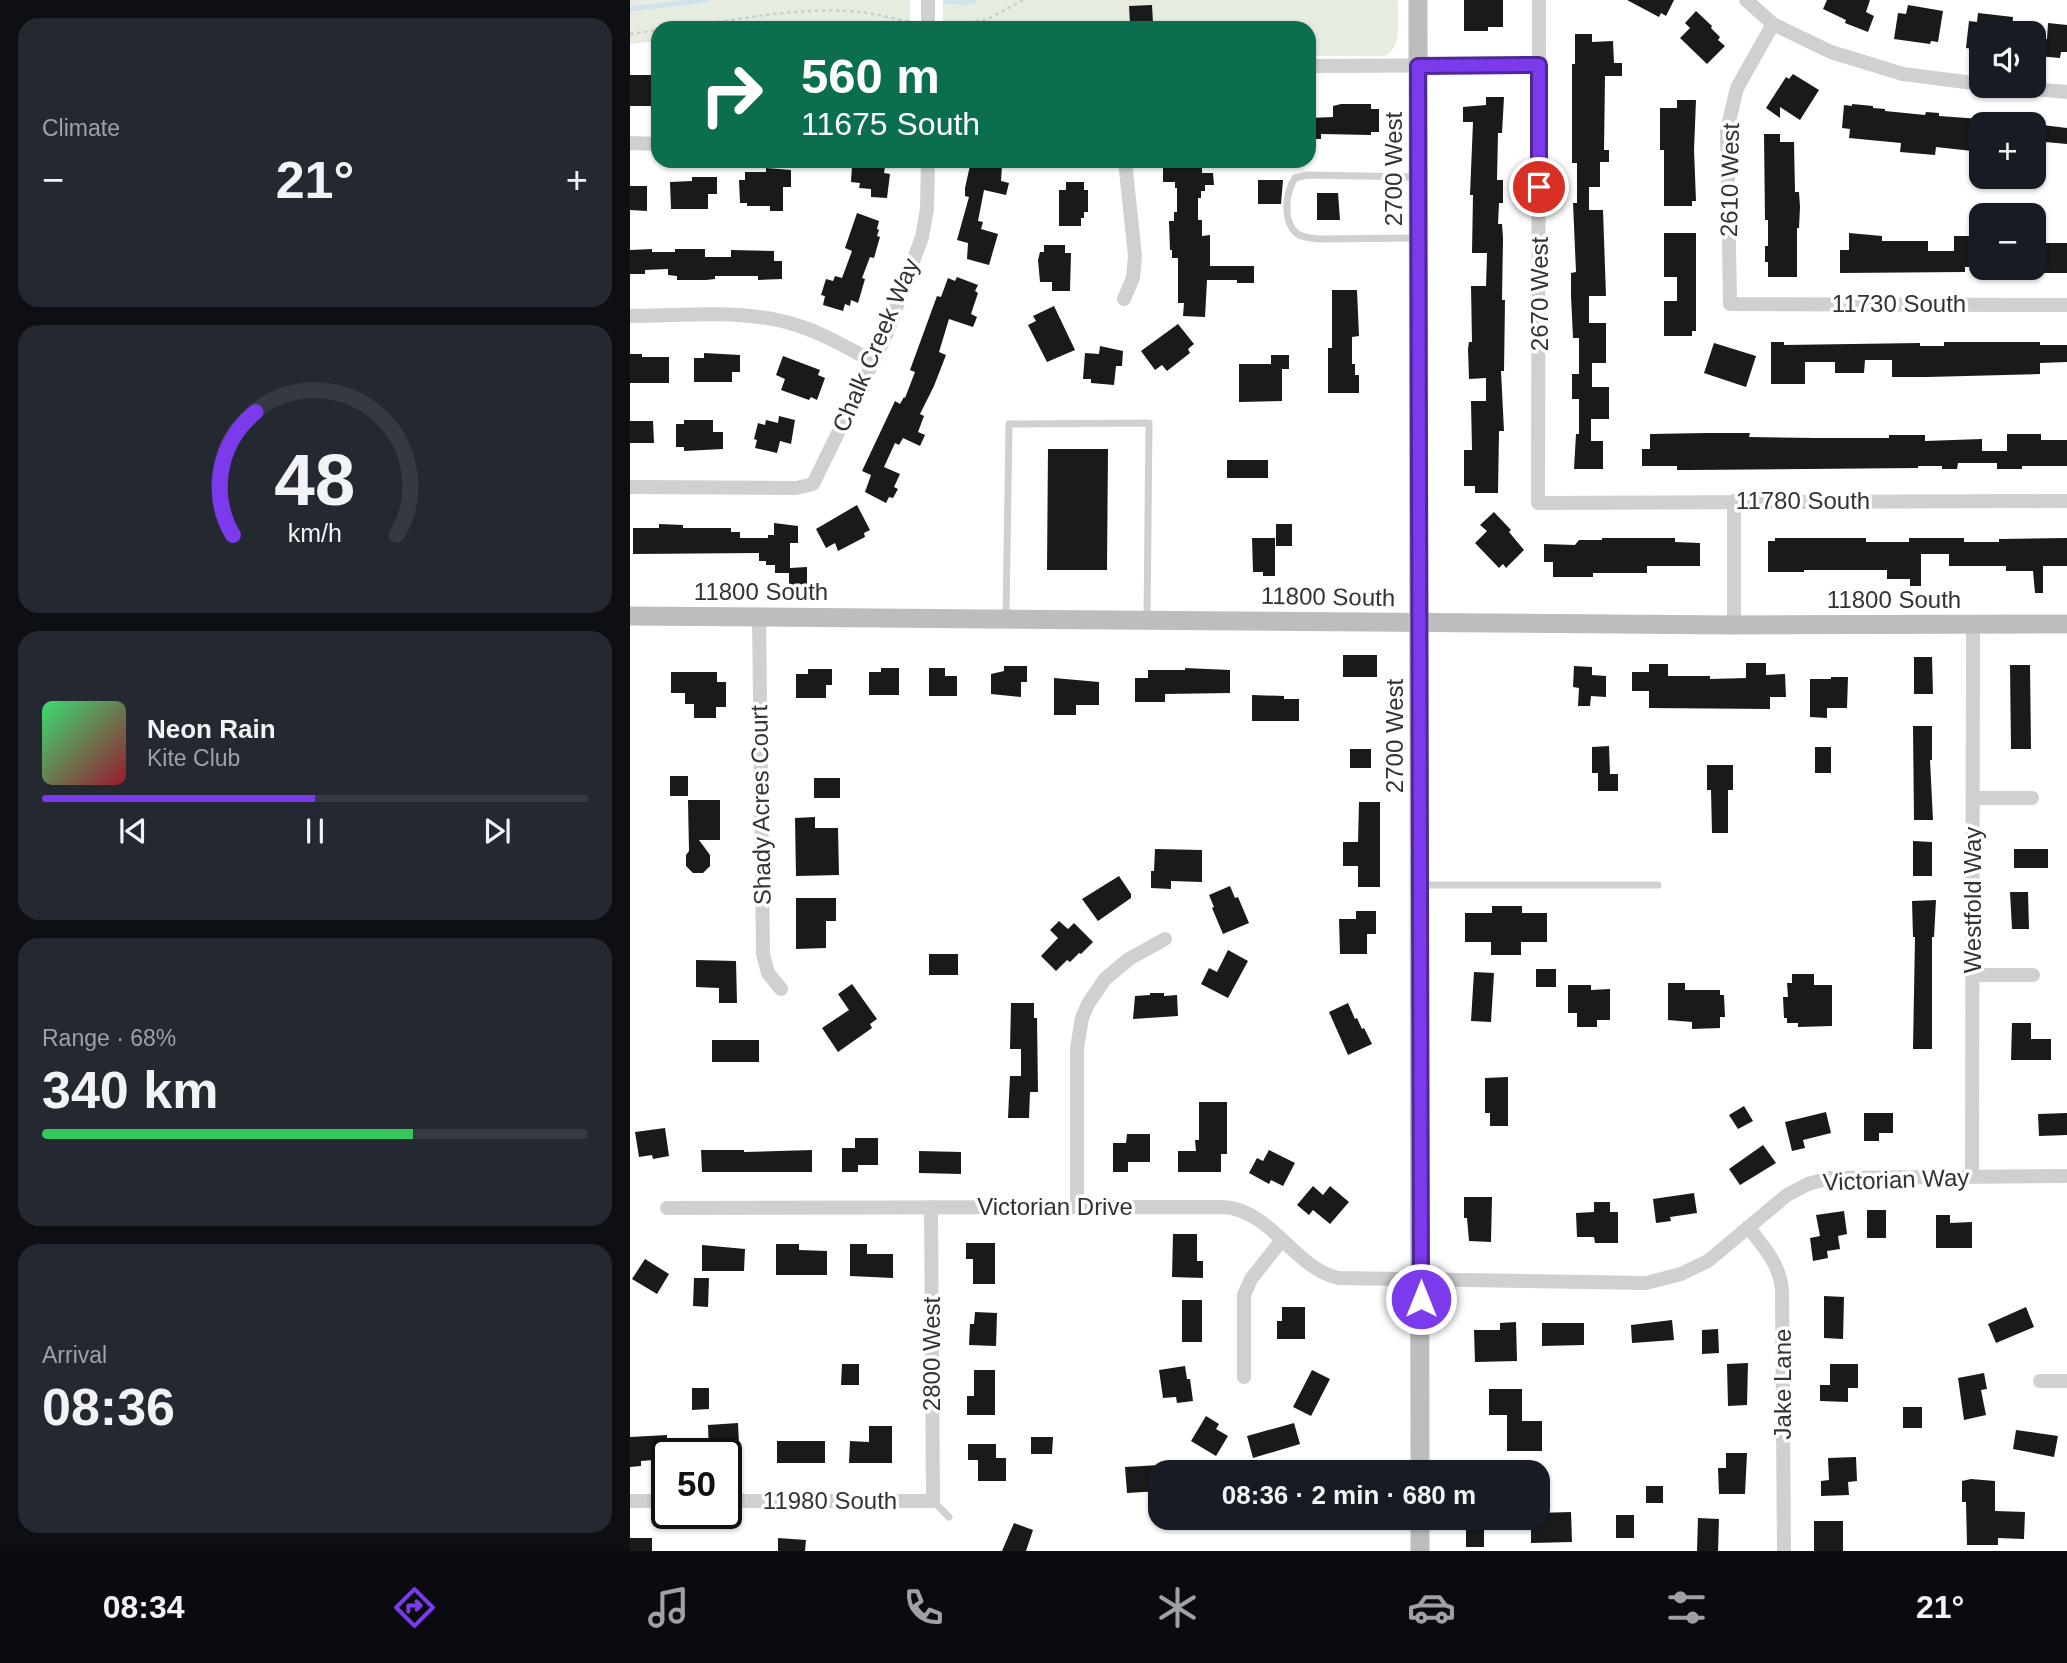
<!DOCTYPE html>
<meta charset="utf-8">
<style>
:root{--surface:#171b24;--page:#242831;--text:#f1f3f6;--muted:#9ea1a6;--line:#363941;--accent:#7c3aed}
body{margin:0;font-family:Helvetica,sans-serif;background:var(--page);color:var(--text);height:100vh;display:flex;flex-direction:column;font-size:26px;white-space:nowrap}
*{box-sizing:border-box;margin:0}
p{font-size:23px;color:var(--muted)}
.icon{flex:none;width:38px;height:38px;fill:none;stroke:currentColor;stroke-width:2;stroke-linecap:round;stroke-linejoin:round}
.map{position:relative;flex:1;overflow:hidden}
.details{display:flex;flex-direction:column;gap:18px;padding:18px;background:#0d0f14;width:630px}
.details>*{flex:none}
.banner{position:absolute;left:21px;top:21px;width:665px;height:147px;border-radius:21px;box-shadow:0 2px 5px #0004;background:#0b6e4f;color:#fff;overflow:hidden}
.controls{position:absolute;left:1339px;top:21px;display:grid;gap:14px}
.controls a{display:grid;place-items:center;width:77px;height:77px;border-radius:14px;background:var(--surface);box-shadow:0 2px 5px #0004;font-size:35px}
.speed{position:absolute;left:21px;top:1438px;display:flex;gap:14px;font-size:35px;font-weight:700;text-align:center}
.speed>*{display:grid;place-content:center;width:91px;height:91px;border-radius:50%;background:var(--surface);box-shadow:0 2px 5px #0004;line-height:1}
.speed .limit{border:4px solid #111;border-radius:10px;background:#fff;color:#111}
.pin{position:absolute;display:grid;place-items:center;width:60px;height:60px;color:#fff;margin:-30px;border:4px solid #fff;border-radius:50%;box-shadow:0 2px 7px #0007}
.me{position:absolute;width:77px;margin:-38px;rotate:0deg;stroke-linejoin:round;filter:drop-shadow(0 0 5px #0008)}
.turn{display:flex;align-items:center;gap:24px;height:147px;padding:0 35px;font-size:32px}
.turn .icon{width:91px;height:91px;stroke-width:2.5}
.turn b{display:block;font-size:49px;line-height:60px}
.big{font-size:52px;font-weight:700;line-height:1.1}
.details .card{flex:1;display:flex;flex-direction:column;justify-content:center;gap:10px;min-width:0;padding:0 24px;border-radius:21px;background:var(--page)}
.details .dial{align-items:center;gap:0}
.dial svg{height:182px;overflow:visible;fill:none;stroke:var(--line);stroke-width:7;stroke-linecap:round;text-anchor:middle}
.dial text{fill:var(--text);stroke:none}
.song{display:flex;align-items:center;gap:21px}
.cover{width:84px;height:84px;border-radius:10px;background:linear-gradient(135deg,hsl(140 70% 55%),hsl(350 70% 35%))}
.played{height:7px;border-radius:4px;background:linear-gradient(90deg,var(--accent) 50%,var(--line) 50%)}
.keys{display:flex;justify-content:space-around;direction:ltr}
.heat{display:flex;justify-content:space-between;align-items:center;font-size:38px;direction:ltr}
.charge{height:10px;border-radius:5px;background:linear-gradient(90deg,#34c759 68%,var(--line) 0)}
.trip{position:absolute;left:518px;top:1460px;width:402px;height:70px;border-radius:21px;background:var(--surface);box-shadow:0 2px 5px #0004;font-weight:700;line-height:70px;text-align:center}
.menu{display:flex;height:112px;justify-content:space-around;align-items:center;background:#090b0e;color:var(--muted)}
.menu .icon{width:49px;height:49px}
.menu .active{color:var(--accent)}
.menu b{font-size:32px;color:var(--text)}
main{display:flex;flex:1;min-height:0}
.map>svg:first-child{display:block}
</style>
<main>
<section class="details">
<div class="card"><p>Climate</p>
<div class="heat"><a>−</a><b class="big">21°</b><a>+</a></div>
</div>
<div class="card dial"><svg viewBox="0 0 100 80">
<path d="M14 69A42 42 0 1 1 86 69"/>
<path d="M14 69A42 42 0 0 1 24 15" stroke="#7c3aed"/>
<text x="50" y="56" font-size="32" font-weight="700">48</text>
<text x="50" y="72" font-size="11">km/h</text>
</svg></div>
<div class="card">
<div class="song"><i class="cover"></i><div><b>Neon Rain</b><p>Kite Club</p></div></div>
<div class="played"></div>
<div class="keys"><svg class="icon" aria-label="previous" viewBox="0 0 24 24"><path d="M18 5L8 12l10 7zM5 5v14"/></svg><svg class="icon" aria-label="pause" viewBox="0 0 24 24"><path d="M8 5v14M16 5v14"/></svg><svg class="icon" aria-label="next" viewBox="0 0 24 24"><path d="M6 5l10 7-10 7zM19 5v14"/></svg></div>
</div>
<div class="card"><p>Range · 68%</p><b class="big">340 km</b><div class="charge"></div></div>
<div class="card"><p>Arrival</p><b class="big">08:36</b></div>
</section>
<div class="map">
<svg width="1437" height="1551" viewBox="0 0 1437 1551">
<rect width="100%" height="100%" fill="#fff"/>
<!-- green -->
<path fill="#e6ecdf" d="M0 0H280V28H257L234 23 161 25 136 28H28V41L0 44Z
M313 0H768C767 18 774 48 754 56H679V28H391V23L362 28H313Z"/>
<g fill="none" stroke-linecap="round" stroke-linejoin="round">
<!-- stream -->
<path stroke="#cfe2ee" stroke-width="4.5" d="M315 1 336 3 345 0
M0 9 77 0"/>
</g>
<!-- building -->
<path fill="#1a1a1a" d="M834 0H873V27H858V31H834Z
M997 0H1044L1036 16 1031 13 1029 17Z
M1197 0H1240L1236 12 1244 16 1238 32 1215 23 1216 20 1193 9Z
M522 5 523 23 500 24 499 6Z
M1278 5 1313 11 1308 42 1301 41 1300 44 1264 39 1268 13 1276 14Z
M1066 11 1082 26 1081 28 1090 37 1088 40 1095 46 1077 64 1050 38 1060 28 1055 23Z
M1348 13 1383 17 1382 33H1351V50L1336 48 1339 21 1347 22Z
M1418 23 1437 25V52H1431L1430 58 1407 56 1409 38 1417 39Z
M945 34H962V42L983 41 984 63H992V76H975L974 150H979V162H970V187H959V210H973L976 296H959V323H976V363H962V387H979V419H961V441H973V469H944L946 434H949V399H942V374H949V338H943L941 296V273L946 272 943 203H947V163H942V64H945Z
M1163 74 1189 90 1170 120 1150 107V118L1136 108 1156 77 1159 79Z
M0 75H26L28 102H25V106H0Z
M856 97H874L872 133H868L867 180H873V203H869L868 224H872L873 238 872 300H875L874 371H871L874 431H869L868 493H845V486H834V450H842L841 401H856V378L839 379 838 349 839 342H842L841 286H856L857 253H842L843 195H840L843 122H833V107L856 105Z
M1047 100H1066L1064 150 1066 201H1062V206H1034V150H1030V108H1047Z
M711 104H741V109H749V132H741V135L691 134V139H679V118L703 117V106Z
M1222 104 1243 106V108L1255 109V111L1295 115 1296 112 1309 113V116L1351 119V152L1306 147 1305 155 1270 152 1271 143 1219 138 1220 129 1212 128 1214 105 1222 106Z
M1404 124 1437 128V144L1404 141Z
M1134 134H1150V142H1164L1165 192H1169L1170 207 1169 228H1167V277H1138V262H1135V246H1138V220H1135Z
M228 161H251V167H255L254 173 260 174 257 198 241 197V189L229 188 230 183 221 182 222 165 228 166Z
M341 161H369V164L372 165 371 181 379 183 376 195 354 190 348 221 353 222 351 229 368 234 359 265 337 259 338 243 327 240 339 197 335 196V188Z
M533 161H553V166H572V173H583L584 185H575V191H571V198H568V220H572V236L580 235V266H624V283H607V280H577L575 317 553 316 554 303H548V258H542V250H540L539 221H544V212H547V188H545V182H533Z
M136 168 161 170V187H153V211H140V206H117V203H110L109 180H115V172H136Z
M62 177H87V194H78V209H41L40 182 62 181Z
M628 180H653L651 204H628Z
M436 182H454V190H458V212H454V218H451V226H429V190H436Z
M0 186H17V211L0 210Z
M687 193H708L710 220H687Z
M227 213 249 221 247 229 249 230 247 236 250 237 244 258 240 257 232 278 235 279 228 303 221 300 220 306 215 304 213 311 193 305 195 296 191 295 196 279 203 281 205 276 212 278 222 251 215 248Z
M1034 233H1066V331H1062V336H1034V301H1047V277H1034Z
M1219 233 1252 236V241H1298V251H1324V236H1351V267H1335V272L1210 273V250H1219Z
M1404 243H1437V273H1404Z
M414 245H435V253H441L440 291H422V282H410L408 260 410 252H414Z
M22 249V252H45V249H75V257H101V250L144 251V261H152V279L128 280V276H85V279L76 280H47V276L38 275V269L15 270V274H0V250Z
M327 277 348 285 345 291 348 293 341 314 347 317 343 327 319 319 309 352 316 355 304 386 290 414 294 416 288 432 295 435 290 446 273 438 269 445 265 443 254 467 270 474 264 487 268 489 263 498 259 497 256 503 235 492 241 475 232 471 265 401 270 404 274 397 275 398 285 372 280 370 307 296 311 297 318 278 325 281Z
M702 290H727L729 336 722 337V364H725V375H729V393H698V348H702Z
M424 306 445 350 417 362 398 325 406 321 403 316Z
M548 324 564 344 558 349 560 353 537 371 532 365 525 370 511 351Z
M1141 342H1154V345L1290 343V346H1314V342H1410V345H1437V362L1410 363V374L1297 377H1262V360H1235L1234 373H1205V362H1175V384H1141Z
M1084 343 1126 356 1116 387 1074 373Z
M470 346 493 351 492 366H486L484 385 461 383V379H453L455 353 469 354Z
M74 353 110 355V372H102V382H64V358H74Z
M0 354H12V357H39V383H0Z
M641 355H659V369H652V401L609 402V364H641Z
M153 356 190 370 188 375 195 378 187 400 181 397 179 400 151 390 155 379 146 375Z
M149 416 165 420 161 444 150 441 147 453 125 448 127 440 124 439 128 423 135 425 136 420 148 423Z
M54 420H83V432H93V449L54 451V447H46V424H54Z
M0 421H23L24 443H0Z
M1077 433H1120L1119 437 1184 438H1259V435H1295V441L1352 439V451H1377V434H1411V440H1437V466H1392V469H1367V463H1328L1327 469H1312V466H1288V468L1059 470H1047V466H1012V449H1020V434Z
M418 449H478L477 570H417Z
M597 460H638V478H597Z
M227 505 240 530 234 533 235 537 208 551 205 543 196 548 186 529Z
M864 512 881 530 879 532 894 550 876 568 873 564 869 568 845 543 857 531 850 525Z
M144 523 168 526V543H160V568L177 567V590H159V573H145V565H136V561H129V553L3 554V528H29V524L53 525V528H101V532H110V538H138V535H144Z
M646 524H662V546H646Z
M622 538H645V576H633V572H623Z
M972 538H1045V542L1070 543V566H1017V573H963V577H923V562H914V544L945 545 949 540H972Z
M1145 538H1236V542H1279V538H1334V542H1369V539L1437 538V566H1413V593H1405L1403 571H1376V566H1319V554H1291V586H1280V579H1257V570H1174V572H1138V541H1145Z
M713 655H747V677H713Z
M1284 657H1302L1303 694H1284Z
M1116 663H1136V675L1155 674 1156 697H1140V709L1019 708V691H1002V672H1019V664H1038V676H1080V679L1116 678Z
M1380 665H1400L1401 749H1381Z
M374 666H397V682H391V697L361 694V674L374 671Z
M944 666 962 667V675L976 676V697L961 696 960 706H948L949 688 943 687Z
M251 668H269V695H239V672H251Z
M299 668H315V676H327V696H299Z
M555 668 600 670V693L535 694V702H505V678H518V670H555Z
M178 669H202V685H196V698H166V674H178Z
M41 672H87V682H96V707H86V718H64V704H55V693H41Z
M1201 677H1218L1217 708H1197V718L1180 717V679H1201Z
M424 678 469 682V705H446V715H424Z
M622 695 654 696V699H669V721H622Z
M1283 726H1302V760H1300L1303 820H1284Z
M979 746 980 774H988V791H968V773H962V747Z
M1185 747H1201V773H1185Z
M720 749H741V768H720Z
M1077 765H1103V790H1098V833H1082L1081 790H1077Z
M40 776H58V796H40Z
M184 778H210V798H184Z
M58 800H90V840H69L80 855V866L73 873H63L56 866V855L59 851Z
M729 802H750V887H728V866H713V842H728Z
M185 817V828H208L209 875 166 876 165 818Z
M1283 841 1302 842V876H1283Z
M525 849 572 850V882L541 881V889L521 888V871H524Z
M1384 849H1418V868H1384Z
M489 876 501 894V898L468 921 452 899Z
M600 886 605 898 608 897 619 923 593 934 582 908 584 907 579 895Z
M1380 892H1398L1399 929H1382Z
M166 898H206V921H196V948L166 949Z
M1306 900 1304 937H1302V1049H1283L1285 937H1283L1282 901Z
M862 906H892V913H917V942H891V955H861V942H835V913H862Z
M726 911H746V934H737V954H710L709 919H726Z
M429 921 438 929 444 923 463 942 451 954 449 953 440 962 437 960 426 971 411 956 428 938 420 930Z
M598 950 618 961 598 998 571 984 579 968 587 972Z
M299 954H328V975H299Z
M66 960 106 961 107 1003H89V988L66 987Z
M906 969H926V987H906Z
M844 972 864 973 861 1022 841 1021Z
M1162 974H1184V985H1202V1026L1168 1027V1023H1157V1018H1154L1153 997H1158L1157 983H1162Z
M1038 983H1055V990H1090V995H1094L1095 1017H1090V1028L1062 1029V1022L1038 1020Z
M222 984 247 1019 240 1024 242 1028 208 1052 192 1028 219 1010 208 994Z
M938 985H961V990L980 989V1020H967V1027H947V1013H938Z
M520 993H534V996L547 995 548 1016 503 1019 505 996 520 995Z
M381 1003H404V1018H407L408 1092H400L399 1118H378L380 1076H391V1049H380Z
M718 1003 725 1019 727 1018 732 1029 734 1028 742 1044 718 1055 699 1012Z
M1382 1023H1401V1039H1421V1060H1381Z
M82 1040H129V1062H82Z
M878 1077V1126H860V1113H855V1078Z
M569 1102H597V1154H591V1172H548V1151H566L565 1140H569Z
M1114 1106 1123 1121 1108 1129 1099 1115Z
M1196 1112 1201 1133 1173 1140 1175 1148 1162 1151 1155 1122Z
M1234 1113H1263V1133H1249V1141H1234Z
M1437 1113V1135L1409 1136 1408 1114Z
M35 1128 39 1156 23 1159 22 1155 9 1157 5 1132Z
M497 1134H520V1162H498V1172H483V1143H496Z
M225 1138H248V1165H228V1172H212V1148H225Z
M1133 1145 1146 1163 1110 1185 1099 1169Z
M71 1150H114V1152L182 1150V1172H72Z
M639 1150 665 1163 653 1186 641 1180 639 1184 619 1173 627 1158 633 1161Z
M289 1151 331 1152V1174L289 1173Z
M683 1186 693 1195 700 1186 719 1202 700 1224 683 1210 679 1215 667 1205Z
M1064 1193 1067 1213 1040 1217 1041 1221 1026 1223 1023 1199Z
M834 1197H862L861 1242 839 1241 837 1218H834Z
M964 1202H980V1212H988V1243H965L964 1237H947L946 1213 964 1212Z
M1237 1210H1256V1238H1237Z
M1214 1211 1217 1234 1208 1236 1210 1249 1197 1251 1198 1258 1183 1261 1180 1238 1190 1236 1186 1215Z
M1306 1215H1320V1223L1342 1222V1248H1306Z
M543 1234H567V1261H573V1278L542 1277Z
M336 1243H365V1284H343V1259H336Z
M146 1244H169V1250L197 1251V1275H146Z
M220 1244H237V1254H263V1278L220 1276Z
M72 1245 115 1249 114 1271H72Z
M15 1259 39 1274 27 1294 2 1279Z
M64 1278H79L78 1307 63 1306Z
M1194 1296 1214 1297 1213 1339 1194 1338Z
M552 1300H572V1342H552Z
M652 1307H675V1339H647V1321H652Z
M1396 1307 1404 1327 1366 1343 1358 1324Z
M345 1312 367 1313 366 1346 339 1345 340 1324H344Z
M1042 1320 1044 1340 1002 1343 1001 1325Z
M886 1322 887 1361 845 1362 844 1330H870V1323Z
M912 1323H954V1345L912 1346Z
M1088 1329 1089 1353 1072 1354V1330Z
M1118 1363 1117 1405 1098 1406 1097 1364Z
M212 1364H229V1385H211Z
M1200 1364H1228V1388H1218V1402L1190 1401V1385H1200Z
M555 1366 557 1379H560L563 1401 547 1403 546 1397 533 1398 529 1370Z
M344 1370H365V1415H337V1396H344Z
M682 1370 700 1379 681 1416 663 1407Z
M1354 1373 1357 1389 1351 1390 1356 1415 1334 1420 1328 1378Z
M62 1388H79V1409L62 1410Z
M859 1389H892V1421H912V1451H877V1415H859Z
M1273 1407H1292V1428H1273Z
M576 1416 589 1424 586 1429 598 1436 586 1456 561 1441Z
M108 1423 110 1465 96 1466V1454H79L78 1425Z
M664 1423 670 1444 623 1458 617 1436Z
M239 1426H262V1463H219L220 1441 239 1442Z
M1386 1430 1428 1436 1424 1457 1383 1449Z
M37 1435V1459L11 1461V1466L0 1467V1437Z
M401 1437H423L422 1454H401Z
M147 1441H195V1463H147Z
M338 1444H366V1458H376V1481H348V1460H338Z
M1096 1453H1117L1115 1494H1089L1088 1468H1096Z
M1226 1457 1227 1481 1218 1482 1219 1495 1191 1496V1481L1199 1480 1198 1458Z
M530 1465V1491L497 1493 495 1467Z
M1341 1479 1365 1481V1511L1395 1512 1394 1539 1368 1538V1545H1337L1336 1502H1332V1481Z
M1016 1486H1033V1503H1016Z
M941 1512 942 1542 901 1543V1517H908V1513Z
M986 1515H1004V1538H986Z
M1068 1518 1089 1519 1088 1551H1067Z
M1184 1521H1213V1551H1184Z
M384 1523 403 1530 396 1551H372Z
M836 1523H854V1547H836Z
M0 1538H22V1551H0Z
M148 1538 176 1540 175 1551H148Z"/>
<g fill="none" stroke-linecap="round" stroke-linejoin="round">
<!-- path -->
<path stroke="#cdcdcd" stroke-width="2.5" stroke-dasharray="3.5 3.5" stroke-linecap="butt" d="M504 24V28
M311 27 358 19 393 0
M46 28C107 20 168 6 230 12 248 14 266 19 284 23
M0 34 28 30"/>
<!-- service -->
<path stroke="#d0d0d0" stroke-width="7" d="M787 238 689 239C682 238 672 238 666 233 652 220 656 192 665 178L677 175 787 177
M376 618 379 424 519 423 517 619
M790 885H1028
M303 1501 319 1517"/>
<!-- minor -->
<path stroke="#d0d0d0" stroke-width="14" d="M298 0V28
M909 0 908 503 1437 501
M1116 0 1143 24 1201 52 1273 74 1351 84
M1143 24 1107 88 1097 130 1100 304 1437 305
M679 66 909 65
M1368 86 1437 92
M0 143 28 144
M494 299 503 278 505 256 495 161
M0 316C54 316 114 308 166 325 193 333 219 349 244 362
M0 487 166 488 183 484 256 335 292 237 297 209 298 161
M1104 501V625
M129 616 133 954 138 973 151 989
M1343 798H1402
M1342 975H1403
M1342 1176 1343 625
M447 1207V1048L452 1018 458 1004 475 979 499 959 535 939
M37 1208 593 1207C642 1210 663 1267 708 1278L1016 1283 1051 1274 1078 1261 1157 1195 1178 1184 1200 1178 1437 1176
M1118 1227C1134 1247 1149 1263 1152 1289L1154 1551
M614 1377V1295L621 1279 652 1240
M1410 1381H1437
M0 1501H37
M96 1501H303L301 1207"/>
<!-- secondary -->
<path stroke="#bdbdbd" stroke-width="19" d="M788 0 790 1472
M0 616 1104 625 1437 624
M790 1551V1517"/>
</g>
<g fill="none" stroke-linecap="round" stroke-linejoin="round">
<defs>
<path id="route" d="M791 1299 788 66 909 65V187"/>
</defs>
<!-- route casing -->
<use href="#route" stroke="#51269a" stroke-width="18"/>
<!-- route -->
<use href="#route" stroke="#7c3aed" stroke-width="12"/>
</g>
<g text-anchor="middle" stroke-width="7" stroke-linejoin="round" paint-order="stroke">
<!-- street labels -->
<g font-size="24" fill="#333" stroke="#fff">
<text transform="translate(764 169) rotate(-90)" y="8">2700 West</text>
<text transform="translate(1100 180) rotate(-89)" y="8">2610 West</text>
<text transform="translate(910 294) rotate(-90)" y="8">2670 West</text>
<text x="1269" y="312">11730 South</text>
<text transform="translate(246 345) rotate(-67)" y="8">Chalk Creek Way</text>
<text x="1173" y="509">11780 South</text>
<text x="131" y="600">11800 South</text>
<text transform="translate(698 597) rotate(1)" y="8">11800 South</text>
<text x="1264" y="608">11800 South</text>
<text transform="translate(765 736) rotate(-90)" y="8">2700 West</text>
<text transform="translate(131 805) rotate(-91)" y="8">Shady Acres Court</text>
<text transform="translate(1343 900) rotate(-90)" y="8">Westfold Way</text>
<text transform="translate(1266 1180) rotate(-2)" y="8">Victorian Way</text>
<text x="425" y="1215">Victorian Drive</text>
<text transform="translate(302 1354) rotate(-90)" y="8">2800 West</text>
<text transform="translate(1153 1384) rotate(-90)" y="8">Jake Lane</text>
<text x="200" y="1509">11980 South</text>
</g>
</g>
</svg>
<div class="controls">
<a><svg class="icon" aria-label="sound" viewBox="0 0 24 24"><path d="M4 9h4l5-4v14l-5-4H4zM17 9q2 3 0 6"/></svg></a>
<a>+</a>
<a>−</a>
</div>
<div class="speed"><div class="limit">50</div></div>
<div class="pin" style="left:909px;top:187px;background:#d93025"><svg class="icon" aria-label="arrive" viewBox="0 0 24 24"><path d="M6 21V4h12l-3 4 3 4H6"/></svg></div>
<svg class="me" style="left:791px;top:1299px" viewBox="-20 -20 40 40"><circle r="17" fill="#7c3aed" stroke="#fff" stroke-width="3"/><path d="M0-11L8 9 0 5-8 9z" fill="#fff"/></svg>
<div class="trip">08:36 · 2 min · 680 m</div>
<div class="banner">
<div class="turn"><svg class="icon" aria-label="right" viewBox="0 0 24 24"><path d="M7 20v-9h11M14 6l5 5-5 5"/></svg><div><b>560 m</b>11675 South</div></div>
</div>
</div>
</main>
<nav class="menu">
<b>08:34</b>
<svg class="icon active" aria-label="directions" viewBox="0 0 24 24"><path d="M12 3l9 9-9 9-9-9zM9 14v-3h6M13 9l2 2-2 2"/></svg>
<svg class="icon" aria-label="music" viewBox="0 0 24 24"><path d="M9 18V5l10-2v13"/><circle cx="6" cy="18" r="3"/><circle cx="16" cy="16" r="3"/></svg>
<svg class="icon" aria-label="phone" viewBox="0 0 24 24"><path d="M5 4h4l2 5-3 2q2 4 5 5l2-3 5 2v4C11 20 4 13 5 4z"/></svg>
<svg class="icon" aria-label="climate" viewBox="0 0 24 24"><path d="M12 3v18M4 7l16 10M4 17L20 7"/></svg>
<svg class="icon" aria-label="car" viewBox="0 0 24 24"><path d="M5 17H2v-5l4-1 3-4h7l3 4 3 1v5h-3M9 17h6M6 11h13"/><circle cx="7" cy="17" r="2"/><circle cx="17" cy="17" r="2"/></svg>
<svg class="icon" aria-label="filters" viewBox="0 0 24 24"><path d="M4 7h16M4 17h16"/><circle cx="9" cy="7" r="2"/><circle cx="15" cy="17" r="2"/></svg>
<b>21°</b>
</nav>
